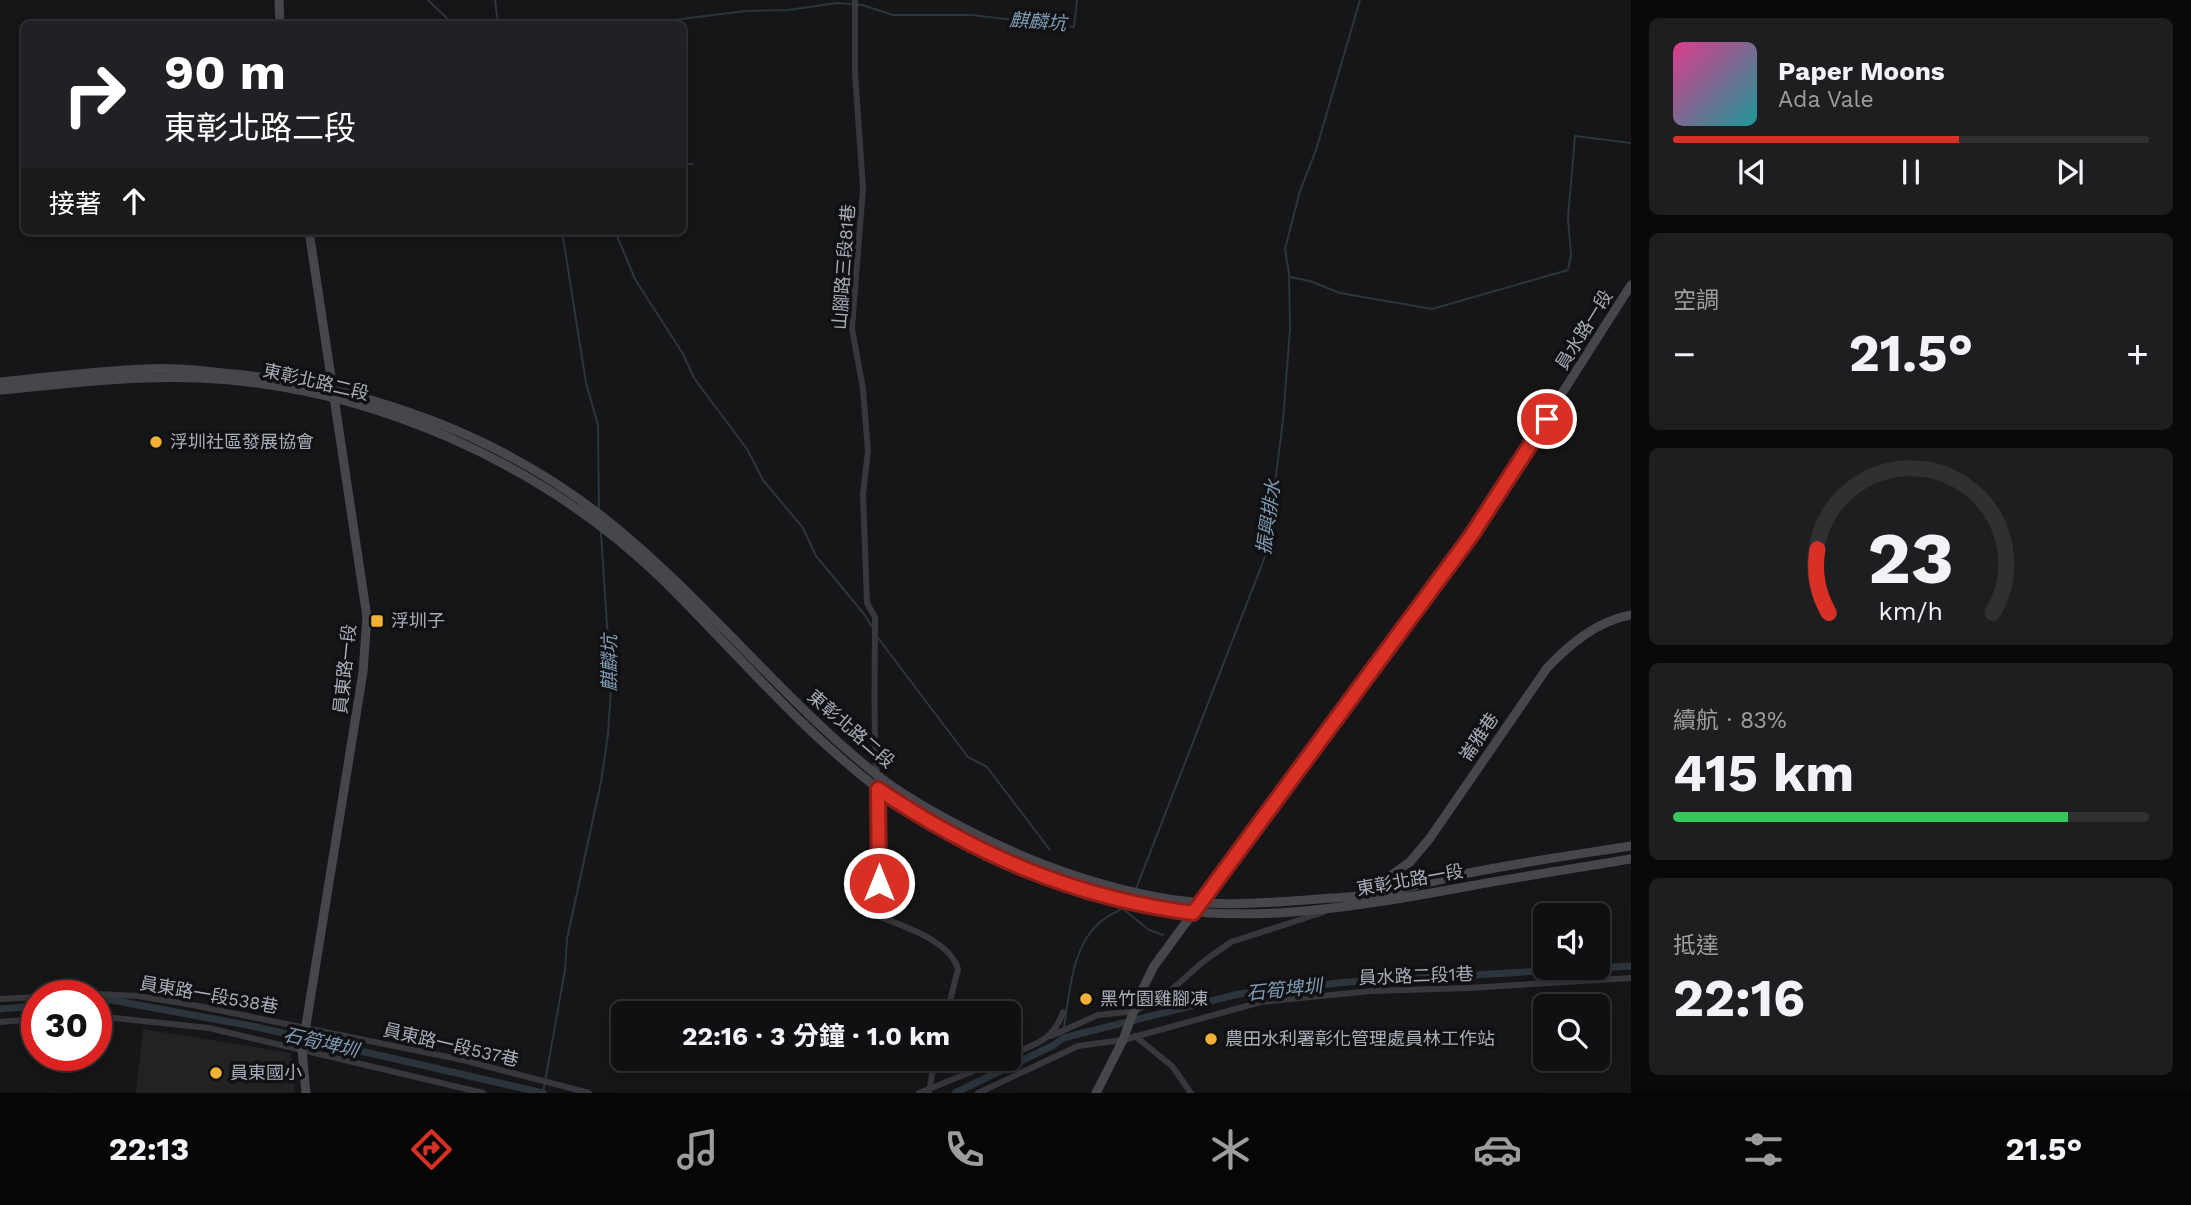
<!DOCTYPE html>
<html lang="zh-TW">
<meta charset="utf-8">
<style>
:root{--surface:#101012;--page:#1e1e20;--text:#f1f3f6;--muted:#9c9d9f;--line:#303032;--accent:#d93025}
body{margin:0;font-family:"Work Sans","Noto Sans TC",sans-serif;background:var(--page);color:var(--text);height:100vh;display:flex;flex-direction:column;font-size:26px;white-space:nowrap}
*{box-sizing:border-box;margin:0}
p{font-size:23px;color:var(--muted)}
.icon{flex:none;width:38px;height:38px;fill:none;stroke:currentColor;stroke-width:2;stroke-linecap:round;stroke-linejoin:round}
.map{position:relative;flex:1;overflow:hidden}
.panel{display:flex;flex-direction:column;gap:18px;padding:18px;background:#09090a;width:560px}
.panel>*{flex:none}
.hud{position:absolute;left:21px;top:21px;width:665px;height:214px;border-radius:10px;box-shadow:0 4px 18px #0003,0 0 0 2px var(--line);background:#202124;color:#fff;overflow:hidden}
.buttons{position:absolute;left:1533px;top:903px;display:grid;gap:14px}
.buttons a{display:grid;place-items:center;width:77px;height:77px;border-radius:10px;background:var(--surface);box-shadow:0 4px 18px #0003,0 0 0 2px var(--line);font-size:35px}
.speed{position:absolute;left:21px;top:980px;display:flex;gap:14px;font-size:35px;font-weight:700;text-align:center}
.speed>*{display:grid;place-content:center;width:91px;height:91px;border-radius:50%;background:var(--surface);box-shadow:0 4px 18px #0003,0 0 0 2px var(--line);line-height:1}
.speed .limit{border:10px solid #d22;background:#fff;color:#111}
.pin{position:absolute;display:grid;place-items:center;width:60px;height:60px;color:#fff;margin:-30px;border:4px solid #fff;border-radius:50%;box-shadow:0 2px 7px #0007}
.me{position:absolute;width:77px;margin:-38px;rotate:0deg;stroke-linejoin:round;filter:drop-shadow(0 0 5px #0008)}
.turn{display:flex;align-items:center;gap:24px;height:147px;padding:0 28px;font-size:32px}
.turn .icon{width:91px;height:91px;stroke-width:2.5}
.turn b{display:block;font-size:49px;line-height:60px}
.then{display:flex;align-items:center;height:66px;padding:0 28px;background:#0003;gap:14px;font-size:26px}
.big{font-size:52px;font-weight:700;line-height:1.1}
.panel .tile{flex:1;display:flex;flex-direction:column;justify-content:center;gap:10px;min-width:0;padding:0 24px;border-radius:10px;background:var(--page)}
.panel .dial{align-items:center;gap:0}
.dial svg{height:182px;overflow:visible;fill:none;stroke:var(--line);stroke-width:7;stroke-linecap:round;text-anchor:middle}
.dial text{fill:var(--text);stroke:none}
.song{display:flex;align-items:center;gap:21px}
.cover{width:84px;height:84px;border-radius:10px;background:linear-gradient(135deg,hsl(330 70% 55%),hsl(180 70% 35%))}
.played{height:7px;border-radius:4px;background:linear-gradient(90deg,var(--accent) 60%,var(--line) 60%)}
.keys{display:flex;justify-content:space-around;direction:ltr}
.heat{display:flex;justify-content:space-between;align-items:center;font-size:38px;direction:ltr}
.charge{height:10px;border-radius:5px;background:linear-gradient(90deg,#34c759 83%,var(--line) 0)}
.trip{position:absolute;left:611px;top:1001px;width:410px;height:70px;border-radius:10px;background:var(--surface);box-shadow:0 4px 18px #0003,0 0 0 2px var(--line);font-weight:700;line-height:70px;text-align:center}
.menu{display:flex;height:112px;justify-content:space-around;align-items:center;background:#060607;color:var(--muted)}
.menu .icon{width:49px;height:49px}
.menu .active{color:var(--accent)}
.menu b{font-size:32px;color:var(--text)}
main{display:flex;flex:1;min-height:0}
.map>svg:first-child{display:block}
</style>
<main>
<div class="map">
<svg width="1631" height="1093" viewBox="0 0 1631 1093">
<rect width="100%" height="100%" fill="#161618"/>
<!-- built -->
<path fill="#222225" d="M143 1029 291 1053 295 1093H136Z"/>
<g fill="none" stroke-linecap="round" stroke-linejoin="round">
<!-- stream -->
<path stroke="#2c353c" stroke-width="2" d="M428 0 453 24
M495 0 498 24
M519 24 673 20 746 11 788 10 837 3 862 5 893 15H972L1074 27 1077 0
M682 164H693
M562 231 586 383 598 425 599 510
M615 231 635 279 683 354 694 378 747 449 763 480 803 528 816 556 864 614 872 627
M1290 277 1310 281 1340 293 1432 309 1568 270 1571 255 1568 218 1575 136 1631 143
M878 638 968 757 987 767 1050 850
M1136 889 1266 554 1283 420 1290 329 1289 273 1285 249 1300 191 1316 150 1360 0
M1123 909 1149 930 1163 935
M1064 1027C1070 993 1071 948 1099 923 1106 916 1118 911 1127 906
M543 1093 565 970 567 939 601 782 608 734 612 674 609 655 601 533"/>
<!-- canal -->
<path stroke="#2c353c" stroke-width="7" d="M96 1001 111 1000 252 1026 543 1093
M0 1009 37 1006
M955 1093 1054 1045 1063 1038 1239 994 1348 982 1631 966"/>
<!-- street -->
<path stroke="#37383d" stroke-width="6" d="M855 0V73L863 188 852 328 863 389 868 451 863 494 867 603 875 617C875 657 874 697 875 736 877 796 883 856 875 915 900 925 950 940 958 969L947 1013
M66 996 98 994 138 996 193 1005 463 1060 589 1093
M0 999 37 997
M96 1016 209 1028 483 1093
M0 1022 37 1019
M1051 1036 1098 1015 1136 1011 1170 991 1204 961 1231 942 1324 912
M1135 1036 1172 1066 1191 1093
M1008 1056C1034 1044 1053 1042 1063 1012
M929 1091 935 1059
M919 1093 1003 1059
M978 1093 1078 1046 1123 1040 1261 1002 1372 991 1468 988 1631 978"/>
<!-- secondary -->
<path stroke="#45474d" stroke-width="9" d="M279 0 280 24
M0 382C48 377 96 371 144 369 174 367 205 371 234 374 369 387 502 436 608 521 704 598 781 698 877 775 901 794 928 809 954 823 1019 858 1085 883 1157 897 1210 908 1265 903 1319 899 1340 897 1362 897 1382 893 1415 887 1447 877 1479 871 1530 861 1580 854 1631 846
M0 390C66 384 132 375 199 378 368 385 541 462 662 579 733 649 797 726 876 787 945 840 1029 878 1112 899 1232 929 1351 908 1470 886 1524 876 1578 868 1631 859
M1380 898 1386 879 1410 862 1430 838 1547 668C1570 644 1597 621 1631 615
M306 1093 302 1050 363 672 367 617 309 231
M1096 1093 1123 1040 1140 994 1154 966 1471 536 1631 285"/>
</g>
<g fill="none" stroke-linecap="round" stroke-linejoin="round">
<defs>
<path id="route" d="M879 883 878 789C976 855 1075 898 1193 913L1471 536 1547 419"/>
</defs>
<!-- route casing -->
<use href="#route" stroke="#8d1f18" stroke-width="18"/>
<!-- route -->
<use href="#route" stroke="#d93025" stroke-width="12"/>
</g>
<!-- markers -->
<g fill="#f2b134" stroke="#111113" stroke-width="2.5">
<circle cx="156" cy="442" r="7"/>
<rect x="370" y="614" width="14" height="14" rx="3.5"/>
<circle cx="1086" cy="999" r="7"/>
<circle cx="1211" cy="1039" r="7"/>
<circle cx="216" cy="1073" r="7"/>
</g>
<g text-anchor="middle" stroke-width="7" stroke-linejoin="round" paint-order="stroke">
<!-- street labels -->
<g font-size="18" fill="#a8adb8" stroke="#111113">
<text transform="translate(844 267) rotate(-86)" y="6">山腳路三段81巷</text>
<text transform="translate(1584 330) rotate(-58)" y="6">員水路一段</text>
<text transform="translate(316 382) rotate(13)" y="6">東彰北路二段</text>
<text transform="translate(345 669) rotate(-84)" y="6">員東路一段</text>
<text transform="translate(851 729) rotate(41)" y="6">東彰北路二段</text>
<text transform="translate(1479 737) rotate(-56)" y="6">崙雅巷</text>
<text transform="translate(1410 880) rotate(-10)" y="6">東彰北路一段</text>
<text transform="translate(1416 976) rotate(-2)" y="6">員水路二段1巷</text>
<text transform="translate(209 995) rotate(10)" y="6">員東路一段538巷</text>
<text transform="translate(451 1045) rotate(13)" y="6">員東路一段537巷</text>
</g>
<!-- poi labels -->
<g font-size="18" fill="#a8adb8" stroke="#111113" text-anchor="start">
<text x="170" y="448">浮圳社區發展協會</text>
<text x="391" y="627">浮圳子</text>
<text x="1100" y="1005">黑竹園雞腳凍</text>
<text x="1225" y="1045">農田水利署彰化管理處員林工作站</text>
<text x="230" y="1079">員東國小</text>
</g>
<!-- water labels -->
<g font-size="19" font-style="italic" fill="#7f9bb3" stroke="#111113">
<text transform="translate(1038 21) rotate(4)" y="7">麒麟坑</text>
<text transform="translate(1268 517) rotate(-82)" y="7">振興排水</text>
<text transform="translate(609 663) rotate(-90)" y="7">麒麟坑</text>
<text transform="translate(1284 989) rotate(-6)" y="7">石筍埤圳</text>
<text transform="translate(321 1042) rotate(13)" y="7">石筍埤圳</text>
</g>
</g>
</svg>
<div class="buttons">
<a><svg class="icon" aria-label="sound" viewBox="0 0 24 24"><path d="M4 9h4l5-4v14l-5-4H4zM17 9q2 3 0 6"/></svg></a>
<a><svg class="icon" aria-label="search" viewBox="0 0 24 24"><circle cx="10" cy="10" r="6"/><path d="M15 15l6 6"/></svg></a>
</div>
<div class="speed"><div class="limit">30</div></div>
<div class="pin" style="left:1547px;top:419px;background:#d93025"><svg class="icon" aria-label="arrive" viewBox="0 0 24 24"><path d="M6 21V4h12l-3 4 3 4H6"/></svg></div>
<svg class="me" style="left:879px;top:883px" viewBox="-20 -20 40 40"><circle r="17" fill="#d93025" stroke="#fff" stroke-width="3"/><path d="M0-11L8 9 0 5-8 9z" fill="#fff"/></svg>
<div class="trip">22:16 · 3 分鐘 · 1.0 km</div>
<div class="hud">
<div class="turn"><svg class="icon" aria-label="right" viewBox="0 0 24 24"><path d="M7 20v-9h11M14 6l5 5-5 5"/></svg><div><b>90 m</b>東彰北路二段</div></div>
<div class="then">接著<svg class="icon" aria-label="ahead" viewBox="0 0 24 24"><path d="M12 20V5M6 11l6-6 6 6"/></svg></div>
</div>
</div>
<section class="panel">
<div class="tile">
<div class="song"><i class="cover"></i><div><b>Paper Moons</b><p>Ada Vale</p></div></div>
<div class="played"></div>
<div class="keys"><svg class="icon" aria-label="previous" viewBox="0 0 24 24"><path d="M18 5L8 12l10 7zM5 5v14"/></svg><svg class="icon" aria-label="pause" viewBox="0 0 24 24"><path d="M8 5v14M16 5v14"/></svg><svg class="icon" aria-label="next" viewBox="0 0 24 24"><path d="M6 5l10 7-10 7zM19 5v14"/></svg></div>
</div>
<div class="tile"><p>空調</p>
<div class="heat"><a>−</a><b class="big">21.5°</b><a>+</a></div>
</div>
<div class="tile dial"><svg viewBox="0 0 100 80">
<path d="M14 69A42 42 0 1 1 86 69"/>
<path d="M14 69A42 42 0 0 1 9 41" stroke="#d93025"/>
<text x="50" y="56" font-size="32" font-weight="700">23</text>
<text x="50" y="72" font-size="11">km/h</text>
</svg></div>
<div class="tile"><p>續航 · 83%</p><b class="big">415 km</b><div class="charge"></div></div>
<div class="tile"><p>抵達</p><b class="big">22:16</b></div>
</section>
</main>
<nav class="menu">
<b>22:13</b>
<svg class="icon active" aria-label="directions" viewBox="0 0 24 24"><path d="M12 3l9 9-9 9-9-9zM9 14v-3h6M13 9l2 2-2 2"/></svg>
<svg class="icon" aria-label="music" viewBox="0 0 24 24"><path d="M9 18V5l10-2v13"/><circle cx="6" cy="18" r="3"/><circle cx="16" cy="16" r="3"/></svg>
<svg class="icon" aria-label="phone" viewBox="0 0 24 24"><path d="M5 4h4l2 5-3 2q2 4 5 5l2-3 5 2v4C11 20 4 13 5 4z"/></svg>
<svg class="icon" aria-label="climate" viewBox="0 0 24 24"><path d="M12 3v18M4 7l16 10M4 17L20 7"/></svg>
<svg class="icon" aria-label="car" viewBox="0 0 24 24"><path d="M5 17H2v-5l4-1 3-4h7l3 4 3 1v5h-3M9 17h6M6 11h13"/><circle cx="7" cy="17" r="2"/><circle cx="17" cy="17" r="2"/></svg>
<svg class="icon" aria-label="filters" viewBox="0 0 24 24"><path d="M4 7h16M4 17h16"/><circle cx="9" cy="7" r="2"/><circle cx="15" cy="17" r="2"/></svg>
<b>21.5°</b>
</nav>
